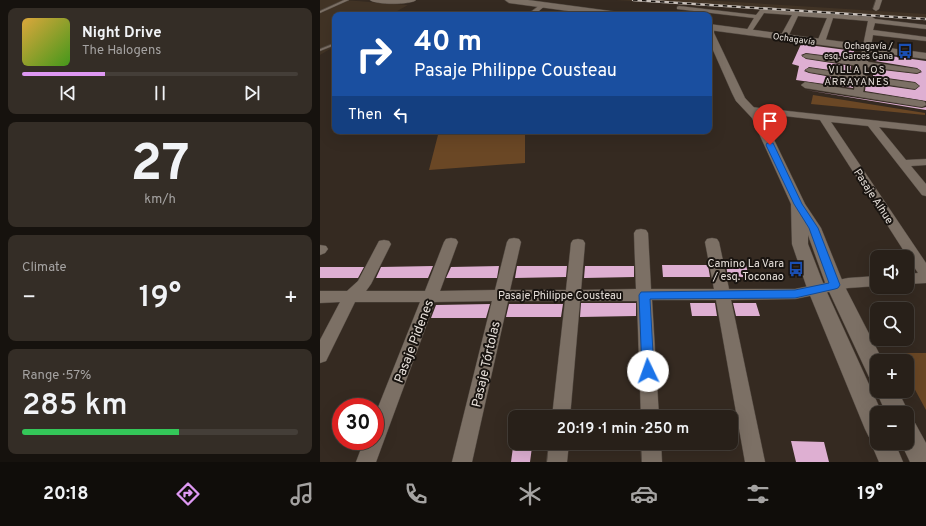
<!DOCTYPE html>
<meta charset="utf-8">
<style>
:root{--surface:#282019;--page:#342d26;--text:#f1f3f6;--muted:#a5a3a2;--line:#443e38;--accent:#de98f3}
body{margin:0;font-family:Overpass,sans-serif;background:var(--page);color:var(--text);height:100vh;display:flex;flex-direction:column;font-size:15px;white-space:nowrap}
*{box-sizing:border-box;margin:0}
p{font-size:13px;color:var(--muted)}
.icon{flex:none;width:22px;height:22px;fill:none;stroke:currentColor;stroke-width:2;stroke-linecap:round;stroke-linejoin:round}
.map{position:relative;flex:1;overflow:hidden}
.drawer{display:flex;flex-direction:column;gap:8px;padding:8px;background:#16120e;width:320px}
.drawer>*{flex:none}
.top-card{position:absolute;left:12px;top:12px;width:380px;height:122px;border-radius:8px;box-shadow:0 4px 16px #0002,0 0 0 1px var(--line);background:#1a4fa0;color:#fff;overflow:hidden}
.buttons{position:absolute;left:550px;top:250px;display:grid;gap:8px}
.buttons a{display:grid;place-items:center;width:44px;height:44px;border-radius:8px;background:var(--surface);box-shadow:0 4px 16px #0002,0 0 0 1px var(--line);font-size:20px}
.speed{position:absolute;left:12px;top:398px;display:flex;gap:8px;font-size:20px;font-weight:700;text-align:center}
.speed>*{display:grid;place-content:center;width:52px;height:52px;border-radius:50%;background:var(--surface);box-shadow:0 4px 16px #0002,0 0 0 1px var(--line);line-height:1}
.speed .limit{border:6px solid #d22;background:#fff;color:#111}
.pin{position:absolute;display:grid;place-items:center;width:34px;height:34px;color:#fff;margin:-41px -17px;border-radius:50% 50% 50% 0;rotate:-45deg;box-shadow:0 0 4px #0007}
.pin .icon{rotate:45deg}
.me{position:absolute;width:44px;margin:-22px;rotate:357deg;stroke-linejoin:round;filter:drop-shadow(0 0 3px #0008)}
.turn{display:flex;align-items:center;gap:14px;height:84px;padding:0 16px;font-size:18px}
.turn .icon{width:52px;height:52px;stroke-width:2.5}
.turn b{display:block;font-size:28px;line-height:34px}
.then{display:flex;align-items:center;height:38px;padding:0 16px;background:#0003;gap:8px;font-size:15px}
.big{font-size:30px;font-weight:600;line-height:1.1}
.drawer .card{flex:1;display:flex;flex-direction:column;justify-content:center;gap:6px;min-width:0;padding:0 14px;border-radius:8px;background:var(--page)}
.drawer .dial{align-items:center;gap:0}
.dial b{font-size:52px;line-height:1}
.song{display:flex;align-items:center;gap:12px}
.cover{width:48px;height:48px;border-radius:6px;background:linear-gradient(135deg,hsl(40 70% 55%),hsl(100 70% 35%))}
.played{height:4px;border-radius:2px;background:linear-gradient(90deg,var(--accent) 30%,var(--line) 30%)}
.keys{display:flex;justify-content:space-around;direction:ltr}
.heat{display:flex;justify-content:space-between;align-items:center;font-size:22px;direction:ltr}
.charge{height:6px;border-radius:3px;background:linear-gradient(90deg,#34c759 57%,var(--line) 0)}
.trip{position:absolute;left:188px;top:410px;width:230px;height:40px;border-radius:8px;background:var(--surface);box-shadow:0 4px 16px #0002,0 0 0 1px var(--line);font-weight:600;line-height:40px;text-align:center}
.dock{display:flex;height:64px;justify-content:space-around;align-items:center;background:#100d0a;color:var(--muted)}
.dock .icon{width:28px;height:28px}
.dock .on{color:var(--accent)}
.dock b{font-size:18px;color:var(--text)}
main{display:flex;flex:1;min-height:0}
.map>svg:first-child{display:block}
</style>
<main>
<section class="drawer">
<div class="card">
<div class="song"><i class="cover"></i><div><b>Night Drive</b><p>The Halogens</p></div></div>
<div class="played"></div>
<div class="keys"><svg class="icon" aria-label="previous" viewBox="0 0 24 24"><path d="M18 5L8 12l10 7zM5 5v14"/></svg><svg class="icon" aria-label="pause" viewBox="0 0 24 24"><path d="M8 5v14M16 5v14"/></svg><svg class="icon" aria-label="next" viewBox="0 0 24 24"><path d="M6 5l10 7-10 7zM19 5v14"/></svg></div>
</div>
<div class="card dial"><b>27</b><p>km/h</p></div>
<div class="card"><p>Climate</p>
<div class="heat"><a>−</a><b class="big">19°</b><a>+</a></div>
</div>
<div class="card"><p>Range · 57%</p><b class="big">285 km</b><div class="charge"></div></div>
</section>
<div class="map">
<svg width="606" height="462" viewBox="0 0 606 462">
<rect width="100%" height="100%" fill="#352a21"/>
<!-- built -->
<path fill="#413325" d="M0 0H24L88 5 70 15H15V46L0 55Z
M296 0H384L606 14V20Z"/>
<!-- green -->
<path fill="#6a4725" d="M493 95 605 113V115L491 104Z
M119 131H205V163L109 170Z
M575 353H606V410L587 375V361H579Z"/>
<!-- building -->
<path fill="#deafd2" d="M481 44 534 51 533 59 486 53 481 55 486 59 531 66 530 73 489 67 484 71 489 73 534 81 533 88 476 80 479 66 472 64Z
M556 54 606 61V101L545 91 546 83 595 90 600 86 595 82 553 76 554 69 597 74 602 72 597 68 555 61Z
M486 90 602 108 606 107V110Z
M342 265H388L390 277H343Z
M406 265H426L429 277H408Z
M113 266 108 278H56L61 267Z
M179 266 177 278H126L131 267Z
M197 266H247L246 277 195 278Z
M265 266H314V277L264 278Z
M0 267H44L38 278H0Z
M261 303H316V316L260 317Z
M370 303H395L397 316H372Z
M413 303H436L440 316H416Z
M170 304 166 318H111L116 305Z
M189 304H243L241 317H186Z
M471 441 504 442 509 462H476Z
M193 447H212L210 462H191Z"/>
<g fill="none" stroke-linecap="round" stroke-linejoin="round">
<defs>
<path id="service" d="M24 0H29L0 13V11Z
M15 43V45L0 51V49Z"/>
<path id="minor" d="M556 0H562L559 9 556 11 553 9Z
M221 4 226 5 214 15H207Z
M359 6 436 15 440 10 442 9 552 17 555 19 606 25V29L555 23 553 30 606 37V41L553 35 548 62 597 69 601 71 597 73 547 67 545 76 595 83 599 86 595 89 545 81 543 92 602 101 605 102 606 105 602 107 485 88 481 85 485 82 534 90 536 80 489 72 485 70 489 68 537 75 539 66 486 58 482 56 486 54 540 61 548 21 513 18 505 42 501 44 497 42 507 18 478 16 468 37 464 39 460 37 472 15 444 13 430 34 428 35 425 33 434 18 357 9V7Z
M431 107 606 126V132L559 127 586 160 606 159V165L591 166 606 184V196L602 195 548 126 511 122 606 263V283L587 284V274L598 273 500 120 428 112 426 110Z
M321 229 326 230 328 233 331 289H394L385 242 387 239 392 238 397 239 399 242 409 289H475L528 278 557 276V286L528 288 475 299 411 300 445 462H425L396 300H332L339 417H321L317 301H260L250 417H232L245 301H188L152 462H132L172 301 115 302 56 462H36L44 441H55V415L100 302H35L6 361 0 363V340L20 302 0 303V291H27L38 281 59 241 64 240 69 241 71 244 51 284 46 291H105L124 242 126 239 131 238 136 239 138 242 120 291 175 290 187 242 189 239 194 238 199 239 201 242 190 290H246L251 243 253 240 258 239 263 240 265 243 261 290 316 289 314 233 316 230Z
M0 245 6 246 8 249 5 253 0 255Z
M229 443H249L247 462H227Z
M321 443H341L342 462H322Z"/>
<path id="tertiary" d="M389 26 394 28V33L425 98 443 117 485 204 501 228 524 285 563 361H557V380L549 377 506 285 488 235V244L505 288 562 413H557V443H575L583 462H559L551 443 553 438 549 437 545 429 487 288 472 244 471 204 432 118 416 101 412 93 389 41Z
M557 389V391H578L589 413 587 418V413H566L556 391Z
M587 420 595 423 606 443V462H590L581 443H587Z"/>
<path id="secondary" d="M50 0H96C91 5 55 5 50 0Z
M185 0H208L298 12 303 15H278L189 3Z
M389 24 606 53V59L389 30Z"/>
</defs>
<!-- service casing -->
<use href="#service" stroke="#514840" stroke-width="1"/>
<!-- minor casing -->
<use href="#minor" stroke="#514840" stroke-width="1"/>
<!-- tertiary casing -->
<use href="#tertiary" stroke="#514840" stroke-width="1"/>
<!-- secondary casing -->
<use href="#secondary" stroke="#514840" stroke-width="1"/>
<!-- service -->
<use href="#service" fill="#7c7065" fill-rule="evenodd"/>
<!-- minor -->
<use href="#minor" fill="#7c7065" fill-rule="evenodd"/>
<!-- tertiary -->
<use href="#tertiary" fill="#7c7065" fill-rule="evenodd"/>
<!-- secondary -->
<use href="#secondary" fill="#7c7065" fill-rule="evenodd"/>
<defs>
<path id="rail" d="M313 0 606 19"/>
</defs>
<!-- rail casing -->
<use href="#rail" stroke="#c8c0ba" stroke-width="2.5"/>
<!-- rail -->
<use href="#rail" stroke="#191410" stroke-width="1.5" stroke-dasharray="4.5" stroke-linecap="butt"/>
</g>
<!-- route -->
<path fill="#1a73e8" stroke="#114b97" d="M447 143H453L454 145 482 204 498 228 520 285 518 288 515 289 475 298 330 299 334 371 332 375 328 376 323 375 322 371 319 295 321 292 475 290 509 283 489 228 474 204 446 145Z"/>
<!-- icons -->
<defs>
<symbol id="bus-bare" viewBox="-9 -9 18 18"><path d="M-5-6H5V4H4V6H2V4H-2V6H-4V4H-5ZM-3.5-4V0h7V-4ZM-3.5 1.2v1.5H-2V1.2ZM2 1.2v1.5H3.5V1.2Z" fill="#1a4fb4" stroke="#191410" stroke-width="2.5" paint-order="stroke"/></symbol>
</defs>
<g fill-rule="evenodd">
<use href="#bus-bare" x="574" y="40" width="22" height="22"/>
<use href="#bus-bare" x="465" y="258" width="22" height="22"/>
</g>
<g text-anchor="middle" stroke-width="4" stroke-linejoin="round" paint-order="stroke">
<!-- far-street labels -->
<g font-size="9" fill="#e6dfd9" stroke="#191410">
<text transform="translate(474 39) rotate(8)" y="3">Ochagavía</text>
</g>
<!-- far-poi labels -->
<g font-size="9" fill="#e6dfd9" stroke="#191410" text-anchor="end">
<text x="573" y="49">Ochagavía /<tspan x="573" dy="10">esq. Garces Gana</tspan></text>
</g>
<!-- far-neighbourhood labels -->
<g font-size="10" letter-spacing="1" fill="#e6dfd9" stroke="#191410">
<text x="537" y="73">VILLA LOS<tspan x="537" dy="12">ARRAYANES</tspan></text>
</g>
<!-- street labels -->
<g font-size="11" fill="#e6dfd9" stroke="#191410">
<text transform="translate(554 196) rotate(57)" y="4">Pasaje Alhue</text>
<text x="240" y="299">Pasaje Philippe Cousteau</text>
</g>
<!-- poi labels -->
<g font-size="11" fill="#e6dfd9" stroke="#191410" text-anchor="end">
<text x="464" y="267">Camino La Vara<tspan x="464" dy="13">/ esq. Toconao</tspan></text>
</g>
<!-- near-street labels -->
<g font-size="13" fill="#e6dfd9" stroke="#191410">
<text transform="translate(93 341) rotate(-69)" y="5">Pasaje Pidenes</text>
<text transform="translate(165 364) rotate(-77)" y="5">Pasaje Tórtolas</text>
</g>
</g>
</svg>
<div class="buttons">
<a><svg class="icon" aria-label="sound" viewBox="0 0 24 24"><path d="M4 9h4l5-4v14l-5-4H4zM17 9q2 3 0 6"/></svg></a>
<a><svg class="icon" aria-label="search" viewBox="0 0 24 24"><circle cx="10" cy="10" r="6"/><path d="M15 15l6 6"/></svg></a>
<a>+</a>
<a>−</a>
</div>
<div class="speed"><div class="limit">30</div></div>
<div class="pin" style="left:450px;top:145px;background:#d93025"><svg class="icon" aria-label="arrive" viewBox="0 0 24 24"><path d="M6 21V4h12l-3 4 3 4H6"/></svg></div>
<svg class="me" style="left:328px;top:371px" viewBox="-20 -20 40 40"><circle r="19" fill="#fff"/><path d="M0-13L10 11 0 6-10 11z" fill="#1a73e8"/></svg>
<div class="trip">20:19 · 1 min · 250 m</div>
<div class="top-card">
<div class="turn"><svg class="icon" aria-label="right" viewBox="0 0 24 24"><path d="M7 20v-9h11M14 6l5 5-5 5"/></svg><div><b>40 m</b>Pasaje Philippe Cousteau</div></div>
<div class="then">Then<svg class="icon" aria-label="left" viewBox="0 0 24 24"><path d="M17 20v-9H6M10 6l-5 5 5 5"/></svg></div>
</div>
</div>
</main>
<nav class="dock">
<b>20:18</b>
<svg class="icon on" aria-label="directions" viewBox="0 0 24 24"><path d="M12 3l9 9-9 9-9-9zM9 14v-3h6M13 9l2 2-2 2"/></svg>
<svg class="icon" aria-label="music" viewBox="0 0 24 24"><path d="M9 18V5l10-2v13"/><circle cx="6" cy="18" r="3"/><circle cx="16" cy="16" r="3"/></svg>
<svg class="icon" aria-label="phone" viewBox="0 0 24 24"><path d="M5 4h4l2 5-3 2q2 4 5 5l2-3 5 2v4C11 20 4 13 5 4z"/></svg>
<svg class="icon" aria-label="climate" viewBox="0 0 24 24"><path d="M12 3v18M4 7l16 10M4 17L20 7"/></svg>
<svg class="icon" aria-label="car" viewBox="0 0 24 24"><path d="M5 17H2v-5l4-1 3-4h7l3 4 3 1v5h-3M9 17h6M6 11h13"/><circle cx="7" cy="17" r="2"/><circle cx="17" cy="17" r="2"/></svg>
<svg class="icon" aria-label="filters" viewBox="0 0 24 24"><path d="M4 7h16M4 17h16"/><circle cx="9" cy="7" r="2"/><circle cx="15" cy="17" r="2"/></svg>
<b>19°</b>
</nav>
